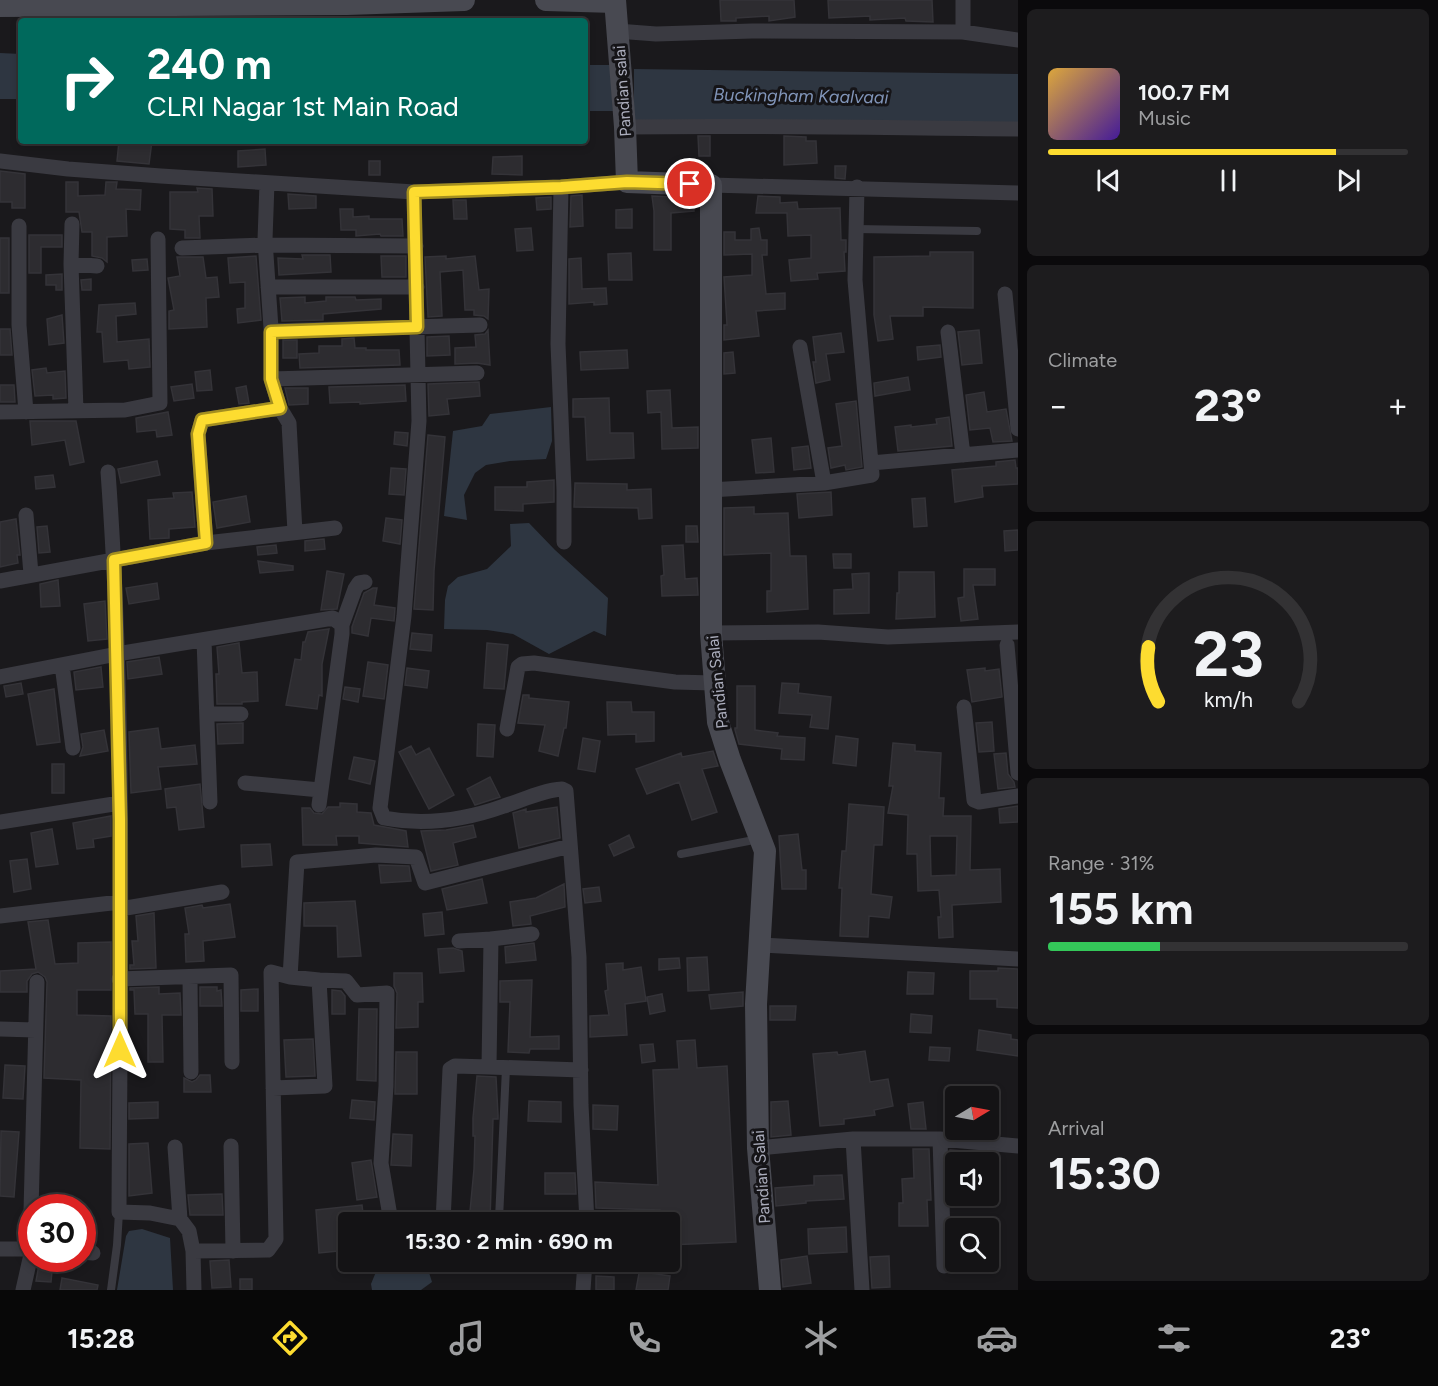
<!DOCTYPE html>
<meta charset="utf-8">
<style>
:root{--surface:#141315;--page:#1d1c1e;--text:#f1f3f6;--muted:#9d9ea0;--line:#333234;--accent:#fddc30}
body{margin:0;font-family:Figtree,sans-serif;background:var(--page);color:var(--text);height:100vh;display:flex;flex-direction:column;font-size:22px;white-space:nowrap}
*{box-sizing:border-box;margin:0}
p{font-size:20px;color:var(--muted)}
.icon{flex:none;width:33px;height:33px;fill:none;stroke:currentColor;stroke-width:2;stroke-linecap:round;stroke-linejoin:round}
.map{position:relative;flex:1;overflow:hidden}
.panel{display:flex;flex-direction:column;gap:9px;padding:9px;background:#0b0a0c;width:420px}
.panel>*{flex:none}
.guide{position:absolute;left:18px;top:18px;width:570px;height:126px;border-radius:6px;box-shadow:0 3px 9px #0003,0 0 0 2px var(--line);background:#00695c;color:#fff;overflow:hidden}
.needle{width:39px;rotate:80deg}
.buttons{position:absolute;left:945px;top:1086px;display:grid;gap:12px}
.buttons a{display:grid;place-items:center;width:54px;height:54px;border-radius:6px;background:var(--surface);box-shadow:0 3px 9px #0003,0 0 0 2px var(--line);font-size:30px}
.speed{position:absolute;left:18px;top:1194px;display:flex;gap:12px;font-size:30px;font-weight:700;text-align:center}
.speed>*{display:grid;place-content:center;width:78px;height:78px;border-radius:50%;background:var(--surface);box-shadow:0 3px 9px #0003,0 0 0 2px var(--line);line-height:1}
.speed .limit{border:9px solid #d22;background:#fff;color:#111}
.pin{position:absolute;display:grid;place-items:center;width:51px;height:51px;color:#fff;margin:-26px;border:3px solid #fff;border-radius:50%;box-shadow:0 2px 6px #0007}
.me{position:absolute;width:66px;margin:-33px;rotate:0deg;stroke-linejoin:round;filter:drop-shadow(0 0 4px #0008)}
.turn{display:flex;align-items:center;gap:21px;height:126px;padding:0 30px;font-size:27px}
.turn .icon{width:78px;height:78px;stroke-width:2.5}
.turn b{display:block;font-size:42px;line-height:51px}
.big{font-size:45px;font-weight:700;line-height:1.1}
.panel .widget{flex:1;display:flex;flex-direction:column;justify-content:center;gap:9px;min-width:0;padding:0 21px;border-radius:9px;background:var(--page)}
.panel .dial{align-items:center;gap:0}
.dial svg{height:156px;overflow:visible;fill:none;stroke:var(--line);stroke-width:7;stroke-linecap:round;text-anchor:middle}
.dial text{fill:var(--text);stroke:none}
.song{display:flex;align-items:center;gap:18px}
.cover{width:72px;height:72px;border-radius:9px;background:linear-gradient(135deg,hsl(40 70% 55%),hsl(260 70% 35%))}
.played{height:6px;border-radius:3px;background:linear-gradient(90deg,var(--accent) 80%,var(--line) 80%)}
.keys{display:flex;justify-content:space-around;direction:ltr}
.heat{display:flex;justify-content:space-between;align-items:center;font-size:33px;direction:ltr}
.charge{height:9px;border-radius:4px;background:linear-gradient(90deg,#34c759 31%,var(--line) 0)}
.trip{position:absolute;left:338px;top:1212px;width:342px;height:60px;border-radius:6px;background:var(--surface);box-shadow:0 3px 9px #0003,0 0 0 2px var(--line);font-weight:700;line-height:60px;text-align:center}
.tabs{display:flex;height:96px;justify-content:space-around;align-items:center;background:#080808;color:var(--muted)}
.tabs .icon{width:42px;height:42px}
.tabs .on{color:var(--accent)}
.tabs b{font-size:27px;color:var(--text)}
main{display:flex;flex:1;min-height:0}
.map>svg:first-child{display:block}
</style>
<main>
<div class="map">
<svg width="1018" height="1290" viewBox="0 0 1018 1290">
<rect width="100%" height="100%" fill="#1a191c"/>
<!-- water -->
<path fill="#2e3641" d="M0 53 21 54V99H0Z
M585 65H610L613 111H585Z
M634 69 1018 74V128L634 125Z
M551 407 552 441 546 459 510 461 486 465 475 473 464 495 467 520 444 516 453 431 482 426 490 414Z
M529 523 555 550 608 598 606 636 594 631 549 654 513 634 487 630 444 629 445 600 448 586 458 577 487 569 511 546 510 524Z
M142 1229 170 1238 173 1290H117L126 1236 129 1231Z
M380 1262H412L427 1266 432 1282 421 1290H372L371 1284Z"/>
<!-- building -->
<path fill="#2d2c30" stroke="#343338" stroke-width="1.5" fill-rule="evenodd" d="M720 0H794L795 17 769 21V16L736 18V21H721Z
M828 0H932L933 22 906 21 905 18 870 20V16L829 18Z
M698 136H710V156H699Z
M784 136 806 137V141H816L817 163 784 165Z
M119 141H152L149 164 117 161Z
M265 149 266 165 238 167V151Z
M522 156V175L492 174 493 157Z
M369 161H380V175H369Z
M835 166H846L845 179 835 178Z
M0 171 25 174V208H12V202H0Z
M66 182H78V196L105 195 106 182H117L116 189 141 190 140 210 126 209 127 236 107 237V262L102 258 92 256V232H82L79 212H66Z
M197 188 212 189 213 216H199L200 238H185V230L170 229V192H198Z
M288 194 316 196V208L289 209Z
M582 195 583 226 570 227 571 196Z
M652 196 693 198 694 211 671 213V250H654V211Z
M758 196 780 197V203L797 202 798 209 840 208 841 240H846V252H844L845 271 817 273 818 279 791 281 789 260 811 258V235L788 236 787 213H756Z
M551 197V209L537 210 536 198Z
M453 200H466L467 219H454Z
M340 209H353V217L369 216V219H402L403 236H381L380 234 356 236V230H341Z
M632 209V228H616V210Z
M531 228 533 250 517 251 515 229Z
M759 228 761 240H767V255H762L766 294 785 293V309L756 311 759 336 724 340V325H727L724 277 752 275V254L724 255V232H735V240H751V229Z
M29 235H62V247H41V273H29Z
M0 238H9V293H0Z
M930 252H973V308L923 307V316H890L893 339 878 341 874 315V257L930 256Z
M631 253 632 280H609L608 254Z
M302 255H330L331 272 279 275 278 258 303 259Z
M256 256 261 320 238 323 237 309 245 308V282L230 283 228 258Z
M381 256H406V277H382Z
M446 256V259L475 256 479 290 489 289 488 319 484 316 474 315V310H465L463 270 440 272 442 316 428 317 425 257Z
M177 257H203L206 278 217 277 219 297 206 298 207 327 169 329V311L174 310 168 278 180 276Z
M581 258 582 289 606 288 607 304 594 305V302L569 304V259Z
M147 259 148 270 133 271 132 260Z
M62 274V290H56V285H46V275Z
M91 279V290H82L81 280Z
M305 297V303L326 301V297H355L356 300 381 299V309L323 314V320L282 321 280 298Z
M135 303 136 314 116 316 117 342 149 339 150 367 129 369 128 360 104 362 102 332H97L99 305Z
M62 315 64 343 49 345 47 319Z
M0 329H10L12 355H0Z
M488 330 490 365 477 363 455 364V348L476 347 475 335 485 334Z
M979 330 982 363 962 365 958 332Z
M841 333 844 352 826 354 830 380 816 383 813 362H816L813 337Z
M449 336 450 355 427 356V337Z
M354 338 355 348H366V350H399L400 365 300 368 299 354 319 353V346H342V339Z
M283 340H297V358H283Z
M940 345 941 357 918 360 917 347Z
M627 350 628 368 581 370 580 352Z
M733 352 735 373 724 374V353Z
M46 368 47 373 65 371 66 398 53 399V395L35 396 32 370Z
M210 370 212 390 197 391 195 372Z
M908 377 910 390 875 396 874 383Z
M479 382 480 396 447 399 449 414 429 416 428 384Z
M192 384 194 398 174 401 171 387Z
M0 385H14L15 402H0Z
M405 385 406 401 360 404V402L330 403 329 387Z
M246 386 249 403 239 404 236 388Z
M285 388H308V404L289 405Z
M670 390 672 428 698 427V448L662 449 661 412 648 413 647 391Z
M984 392 987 412 1006 409 1012 441 993 442 990 428 970 430 966 395Z
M609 398 610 433H633L634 458 587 460 585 417H573V399Z
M856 401 862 467 846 470 845 465 831 468 828 448 842 446 836 404Z
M168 412 172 435 157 437 156 430 137 432 136 418Z
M949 417 952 446 898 451 895 427 911 425V427L937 424 936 419Z
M30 421H76L84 462 70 465 65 440 32 445Z
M395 432 408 433 407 446 394 444Z
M428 435 445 437 434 571 433 610 414 609Z
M771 438 774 472 756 473 752 440Z
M808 446 811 468 794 470 792 448Z
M1015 460 1016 468H1018V484L982 486 983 497 955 502 952 470 996 466V462Z
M157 461 160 475 121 483 118 469Z
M391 468 406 469 404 495 389 494Z
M53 475 55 487 36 489 35 477Z
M554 480V502L523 504V511L495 510V487H527V482Z
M575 483 627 484V490L651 489 652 518 639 519 638 508 574 507Z
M192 492 195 527 169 529V538L150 539 148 500 174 498 173 493Z
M831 492 832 515 799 518 797 494Z
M246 496 250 522 217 528 213 502Z
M925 498 927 526 914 527 912 499Z
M754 507V514L788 513 790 556H806L808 609 767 612V591H771V553L724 555V508Z
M386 518 402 520 400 544 383 541Z
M16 519 20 555H17L18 563 0 567V522Z
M47 526 50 552 39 553 37 527Z
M686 526H697L698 542H686Z
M1018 530V550L1005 551 1004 531Z
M324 539 325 549 305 551V541Z
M276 545 277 553 258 555 257 547Z
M683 545 685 579 697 578 698 595 662 596 661 576 664 575 662 546Z
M833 554H851V568H834Z
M258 561 293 566V570L260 573Z
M964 569H995V585H973L978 619 961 621 958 598 964 597Z
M327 571 344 574 337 609 321 610Z
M899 572H934L935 617 896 619 897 593H899Z
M869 573V613L834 614V590L853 589 852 574Z
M58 580 60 606 41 607 40 584Z
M157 583 159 599 129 604 126 588Z
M373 588H377L374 605 395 608 394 621 371 618 368 636 352 633V627L364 593Z
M105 601 107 639 88 641 84 604Z
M329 629 322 664V696L319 695 317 709 286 705 295 659 301 660 303 642H305L308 632Z
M412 633 432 635 431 651 410 649Z
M239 643 242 673 257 672 258 701 242 702V704H217L216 674H219L217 647Z
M487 643 508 645 504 689 484 688Z
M159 657 162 674 128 679 127 662Z
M368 662 388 665 384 699 363 696Z
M101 667 103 687 76 690 74 672Z
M407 668 429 671 427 688 405 685Z
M985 668V671L999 669 1002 697 972 702 967 670Z
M21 683 23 694 6 697 4 686Z
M782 683 799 684 798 693 831 697 828 729 810 727 812 715 779 713Z
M737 686H755V730L778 733 777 736 805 738 804 760 781 759 782 749 739 744 735 730V728H737Z
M345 687 360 689 358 702 343 699Z
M54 689 60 742 37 745 28 694Z
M523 695H529V698L569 702 566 728H564L558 756 539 751 545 725 518 723Z
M607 702H631L632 712H654V741L636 742V734L608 735Z
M992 722 994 751 979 752 976 723Z
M243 723V743L218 744 217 724Z
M478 724 495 725 493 757 477 756Z
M158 728 161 749 195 745 197 764 158 767 161 789 131 793 129 732Z
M104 730 108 751 80 756 83 747 81 734Z
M836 736 858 739 856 766 833 763Z
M583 738 600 741 595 772 578 769Z
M893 743 915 745V751L941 753 939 798H944L943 816H971L970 870 1000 869 1001 902 952 905 953 937 939 938 938 917H941L939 890 918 891 917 854H907L908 815 888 813 893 786H889ZM930 836H957L956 875 931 876Z
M411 746 416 755 429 748 454 795 429 809 399 752Z
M713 751 718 766 702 769 717 812 692 820 679 782 647 794 636 769 681 753 682 757Z
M1006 753 1008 774 1014 782 1015 787 998 789 994 754Z
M354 757 375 761 370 784 349 779Z
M52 764H64V793H52Z
M490 777 500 797 475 805 467 789Z
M200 784 204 827 179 830 176 807 167 808 165 789Z
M340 803 357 804V812L371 813 374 825 406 831 408 847 359 843V836H336L337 845H303L302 808H310L314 813 322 814 328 807H340Z
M849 804 884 807 882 845H874L871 894 892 897 889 918 869 916 868 937 840 936 842 888H839L842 851H846Z
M1018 806V822L1000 823 999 809Z
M557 807 560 838 519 848 513 813 526 809V812Z
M111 816V836L93 839 94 847 77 849 73 823Z
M473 825 476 837 453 843 458 865 431 871 421 831 446 830Z
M52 829 58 864 36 867 31 833Z
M798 834 802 870H806V889H782L779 836Z
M629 835 634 847 614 856 609 845Z
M270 844 272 865 242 867 241 845Z
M27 859 31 889 14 892 10 861Z
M379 865 409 866 411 881 381 883Z
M482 879 487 903 447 910 442 889Z
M564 884 565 907 530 916 531 924 513 926 510 902 536 898Z
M599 887 601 901 585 903 583 889Z
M355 901 361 956 338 957 337 926H304V903Z
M230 904 235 937 203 941 204 961 186 962 185 934H189L185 908 202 905 203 908Z
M442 912 444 934 425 936 423 914Z
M154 913 156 968 130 969V965H134L132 941H138L136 916Z
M48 920 55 964 78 963V943L111 942V990H77V1015L111 1016 110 1149 80 1148 81 1080 44 1078 47 982 45 977 38 972 32 974 27 981V992H0V971L36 969 28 922Z
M534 943 536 960 506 963 505 947Z
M453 948 462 951 464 971 440 973 438 949Z
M707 957 709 990 688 991 687 958Z
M679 958 680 968 659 970V959Z
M623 963V970L641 967 646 1001 625 1004 627 1035 590 1037V1016L609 1015 605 991 608 990 606 964Z
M998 968 1018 969V1008L997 1007V999H970V971H998Z
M908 972 934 973 933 994H907Z
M394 973H422L423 1002H418V1027L396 1028 397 993 394 986Z
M532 980 530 1037 559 1036V1049H530L529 1053 508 1052 510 1002H500V981Z
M159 987V994L180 993 181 1015H162L163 1062H148V1014H135L134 990H130V988Z
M200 987H217V991L221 990 222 1006H200Z
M258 989V1011H241V990Z
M332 990 341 991 345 996V1014H332Z
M743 992V1006L711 1009 709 995Z
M662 994 665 1011 650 1014 647 997Z
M770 1006H796L795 1020H770Z
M359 1009H377L376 1081 357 1080Z
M911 1014 932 1016 931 1033 910 1032Z
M979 1030 1011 1035V1039L1018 1040V1056L977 1050Z
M313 1039 315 1076 286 1077 284 1040Z
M695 1040 697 1068 727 1066 736 1242 669 1245V1222H660V1210L596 1208 595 1182 658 1185 653 1070 679 1069 677 1041Z
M653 1044 655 1061 642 1063 640 1045Z
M930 1047 950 1048 949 1061 929 1060Z
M865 1051 870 1082 888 1079 893 1106 874 1110 875 1115 844 1119V1124L820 1126 813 1054 837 1052 838 1055Z
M396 1052H417V1094H395Z
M5 1065 25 1066 23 1099 3 1098Z
M200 1075H210L211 1092H184V1078L192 1082 196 1080Z
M477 1076 496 1077 498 1115V1119H493L490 1222H469L474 1169 475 1136H473V1118Z
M352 1100 375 1102 374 1120 350 1118Z
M529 1101 561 1102V1122L528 1121Z
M788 1101 791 1135 771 1137V1102Z
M158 1102V1118L129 1119V1103Z
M923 1102 926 1129H911L908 1104Z
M593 1105 618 1106 617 1130 593 1129Z
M1 1131 19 1132 14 1197 0 1196Z
M393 1134 412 1135 411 1166 391 1165Z
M148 1143 152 1193 129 1196V1144Z
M913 1149H929L931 1200H927L928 1226H899V1203H903L902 1179 914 1178Z
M950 1150 975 1152V1162H950Z
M371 1160 377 1197 357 1200 352 1163Z
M545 1173H575L576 1194H545Z
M842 1175 844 1199 806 1201V1203L776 1206 775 1188 814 1185V1176Z
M222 1194 223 1215H190L188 1195Z
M362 1205 364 1222H348V1250L319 1253 316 1210Z
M846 1227 847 1252 809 1254 808 1229Z
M807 1256 811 1283 783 1287 781 1260Z
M889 1256 890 1287 872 1288 870 1257Z
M40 1259 53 1260 51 1282 36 1281Z
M229 1260 231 1287 212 1288 210 1261Z
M641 1262H652L650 1273 670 1276 668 1290H636Z
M596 1276 614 1277V1290H596Z
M62 1278 98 1285 97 1290H60Z
M240 1279H252V1290H240Z"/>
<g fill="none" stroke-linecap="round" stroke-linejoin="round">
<!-- lane -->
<path stroke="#3a3a41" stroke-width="8" d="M856 229 977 231
M681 854 759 839
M499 1219 506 1068
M111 1290 117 1245 119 1212"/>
<!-- street -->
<path stroke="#3a3a41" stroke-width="15" d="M963 0V32
M617 31 656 34 752 31 963 32 1018 40
M625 127C756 125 887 128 1018 129
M0 161 68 169 161 176 414 192 561 187 627 182
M267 183 265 240 271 328V379L280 408 289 423 295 532
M711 185 1018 193
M561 187 558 344 564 490V542
M414 192 419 421 404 616 380 808 384 818C426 826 465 820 504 806 523 800 543 790 562 789L566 791 579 957 581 1105 587 1222
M72 224 71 264 76 411
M19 226V325L26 412
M182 248 265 245 416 246
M71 264 97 266
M268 287H417
M1005 294 1018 429
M271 331 480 325
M948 332 963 455
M800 347 824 483
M271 379 477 373
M0 412 125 410 160 403 158 239
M871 463 1018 450
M108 472C126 718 120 966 119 1212L150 1213 180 1219 189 1231 193 1251
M710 490 824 483 872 475 855 280 857 187
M26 515 31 574
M206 543 198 434 202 420 280 408
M0 581 206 543 335 528
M342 625 355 589 359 583 365 582
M711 633 818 632 888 637 1018 632
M204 640 210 802
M1007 645 1018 773
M62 665 73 748
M0 677 117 654 333 618 342 625V634L319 805
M964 707 974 800 979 802 1018 796
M207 714H241
M507 729 518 667 522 664 534 663 675 682 714 683
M245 783 320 790
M0 822 120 803
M120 909 222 892
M0 916 120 902
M532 934 491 939 489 1067 581 1070
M459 941 491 939
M760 945 1018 959
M190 978 191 1072
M119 979 231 975 232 1062
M319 980 346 981 357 995 387 993 386 1086 381 1163 391 1222
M0 1029 35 1030
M273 1088 325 1086 319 980 290 977
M853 1139 862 1290
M940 1139 944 1266
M231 1146 233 1251
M175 1147 180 1219
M758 1148 853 1139H940L1018 1146
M443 1222 450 1069 455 1066 489 1067
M0 1249H30L37 982
M82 1252 93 1253
M23 1290 32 1250
M194 1290 193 1251 268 1250 276 1239 271 972 290 977 297 862 376 855 416 857 425 883 570 846
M583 1290 585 1262"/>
<!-- secondary -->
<path stroke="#484951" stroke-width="22" d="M546 0 615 2
M615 0 625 127 627 182 711 185V633L718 722 730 760 765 851 756 1004 758 1148 770 1290
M0 6 347 4 464 0"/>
</g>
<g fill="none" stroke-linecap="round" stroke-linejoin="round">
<defs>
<path id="route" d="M120 1050V819L114 560 206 543 198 434 202 420 280 408 271 379V332L417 327 414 192 561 187 627 182 690 184"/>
</defs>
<!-- route casing -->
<use href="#route" stroke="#a48f1f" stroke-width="15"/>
<!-- route -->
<use href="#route" stroke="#fddc30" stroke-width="10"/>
</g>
<g text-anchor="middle" stroke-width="6" stroke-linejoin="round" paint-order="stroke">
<!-- street labels -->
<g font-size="16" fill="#abadbc" stroke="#151417">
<text transform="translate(622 91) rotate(-94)" y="6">Pandian salai</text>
<text transform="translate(717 682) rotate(-96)" y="6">Pandian Salai</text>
<text transform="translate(761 1177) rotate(-94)" y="6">Pandian Salai</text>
</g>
<!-- water labels -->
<g font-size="18" font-style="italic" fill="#8195b9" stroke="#151417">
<text transform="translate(801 96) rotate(1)" y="6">Buckingham Kaalvaai</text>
</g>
</g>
</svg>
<div class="buttons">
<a><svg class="needle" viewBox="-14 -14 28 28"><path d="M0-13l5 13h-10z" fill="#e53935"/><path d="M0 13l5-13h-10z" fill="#9d9ea0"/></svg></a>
<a><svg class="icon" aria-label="sound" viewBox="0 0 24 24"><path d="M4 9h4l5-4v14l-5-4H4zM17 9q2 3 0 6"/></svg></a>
<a><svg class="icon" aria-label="search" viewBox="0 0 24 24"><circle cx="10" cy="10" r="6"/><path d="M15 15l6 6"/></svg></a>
</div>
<div class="speed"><div class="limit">30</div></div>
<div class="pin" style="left:690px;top:184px;background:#d93025"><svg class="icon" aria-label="arrive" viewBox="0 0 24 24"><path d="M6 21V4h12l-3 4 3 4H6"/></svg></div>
<svg class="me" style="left:120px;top:1050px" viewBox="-20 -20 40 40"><path d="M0-17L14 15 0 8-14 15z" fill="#fddc30" stroke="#fff" stroke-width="4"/></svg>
<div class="trip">15:30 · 2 min · 690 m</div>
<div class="guide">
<div class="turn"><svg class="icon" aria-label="right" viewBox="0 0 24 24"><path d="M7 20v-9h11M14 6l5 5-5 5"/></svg><div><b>240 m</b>CLRI Nagar 1st Main Road</div></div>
</div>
</div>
<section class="panel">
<div class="widget">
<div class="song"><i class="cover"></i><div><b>100.7 FM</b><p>Music</p></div></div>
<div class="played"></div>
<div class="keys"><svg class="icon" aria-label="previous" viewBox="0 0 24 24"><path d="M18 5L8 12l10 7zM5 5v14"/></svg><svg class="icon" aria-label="pause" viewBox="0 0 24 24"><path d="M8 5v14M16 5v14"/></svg><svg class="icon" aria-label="next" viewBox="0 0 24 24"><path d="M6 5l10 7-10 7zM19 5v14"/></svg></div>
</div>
<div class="widget"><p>Climate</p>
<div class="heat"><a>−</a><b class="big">23°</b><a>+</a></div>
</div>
<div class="widget dial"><svg viewBox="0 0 100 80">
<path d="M14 69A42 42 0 1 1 86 69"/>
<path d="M14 69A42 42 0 0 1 9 41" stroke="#fddc30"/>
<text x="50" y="56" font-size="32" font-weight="700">23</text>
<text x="50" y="72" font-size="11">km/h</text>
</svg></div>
<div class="widget"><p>Range · 31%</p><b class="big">155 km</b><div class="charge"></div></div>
<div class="widget"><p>Arrival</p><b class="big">15:30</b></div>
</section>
</main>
<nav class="tabs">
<b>15:28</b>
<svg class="icon on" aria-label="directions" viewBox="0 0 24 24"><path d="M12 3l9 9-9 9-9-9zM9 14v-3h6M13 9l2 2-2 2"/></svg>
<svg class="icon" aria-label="music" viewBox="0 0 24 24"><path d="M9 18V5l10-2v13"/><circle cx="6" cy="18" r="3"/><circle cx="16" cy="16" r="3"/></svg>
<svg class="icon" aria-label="phone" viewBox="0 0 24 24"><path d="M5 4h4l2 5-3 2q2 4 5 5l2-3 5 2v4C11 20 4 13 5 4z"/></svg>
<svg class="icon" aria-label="climate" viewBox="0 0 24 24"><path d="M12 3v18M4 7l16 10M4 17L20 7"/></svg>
<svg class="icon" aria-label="car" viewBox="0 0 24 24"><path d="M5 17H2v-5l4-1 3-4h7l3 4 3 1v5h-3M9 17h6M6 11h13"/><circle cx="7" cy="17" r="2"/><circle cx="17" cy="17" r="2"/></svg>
<svg class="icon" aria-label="filters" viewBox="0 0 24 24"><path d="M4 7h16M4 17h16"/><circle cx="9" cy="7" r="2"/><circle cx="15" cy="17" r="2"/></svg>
<b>23°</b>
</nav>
